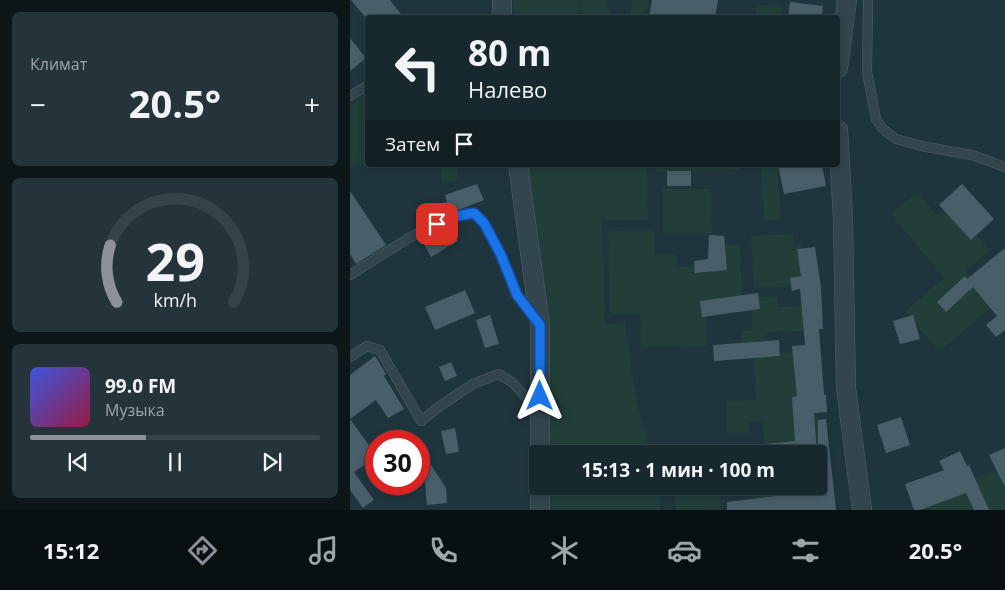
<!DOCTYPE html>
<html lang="ru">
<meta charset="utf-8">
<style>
:root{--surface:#17282e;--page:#24343a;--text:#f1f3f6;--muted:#9ea6aa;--line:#36444a;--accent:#8c9099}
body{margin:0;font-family:"Open Sans",sans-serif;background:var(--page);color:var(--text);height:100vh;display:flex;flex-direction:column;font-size:19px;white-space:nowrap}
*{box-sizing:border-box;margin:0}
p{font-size:16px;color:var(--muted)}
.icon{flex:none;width:28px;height:28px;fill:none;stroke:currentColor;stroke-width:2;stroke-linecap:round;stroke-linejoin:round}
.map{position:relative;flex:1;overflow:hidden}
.panel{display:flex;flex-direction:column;gap:12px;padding:12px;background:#0d1619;width:350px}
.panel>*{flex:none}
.top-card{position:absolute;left:15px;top:15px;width:475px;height:152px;border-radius:5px;box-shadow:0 2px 8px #0003,0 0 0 1px var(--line);background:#17282e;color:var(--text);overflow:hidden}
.speed{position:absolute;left:15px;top:430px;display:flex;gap:10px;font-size:25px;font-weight:700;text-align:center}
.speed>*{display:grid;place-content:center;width:65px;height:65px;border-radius:50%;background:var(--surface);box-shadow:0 2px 8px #0003,0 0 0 1px var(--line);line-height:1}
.speed .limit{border:8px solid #d22;background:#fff;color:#111}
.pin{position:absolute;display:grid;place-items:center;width:42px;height:42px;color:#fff;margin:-21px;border-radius:10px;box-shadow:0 2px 8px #0006}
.me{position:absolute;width:55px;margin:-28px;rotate:0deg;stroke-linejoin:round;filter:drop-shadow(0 0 4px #0008)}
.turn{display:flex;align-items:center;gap:18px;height:105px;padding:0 20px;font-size:22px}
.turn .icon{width:65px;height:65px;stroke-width:2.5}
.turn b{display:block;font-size:35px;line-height:42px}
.then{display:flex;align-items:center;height:48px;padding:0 20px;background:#0003;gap:10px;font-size:19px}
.big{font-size:38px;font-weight:700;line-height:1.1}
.panel .card{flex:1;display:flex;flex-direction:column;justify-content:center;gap:8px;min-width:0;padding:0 18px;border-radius:8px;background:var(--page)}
.panel .dial{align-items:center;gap:0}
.dial svg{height:130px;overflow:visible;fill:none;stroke:var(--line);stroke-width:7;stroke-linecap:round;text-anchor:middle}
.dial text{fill:var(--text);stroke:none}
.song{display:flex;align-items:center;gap:15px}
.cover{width:60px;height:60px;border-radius:8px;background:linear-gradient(135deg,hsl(230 70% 55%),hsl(340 70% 35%))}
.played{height:5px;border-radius:2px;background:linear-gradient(90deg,var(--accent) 40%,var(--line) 40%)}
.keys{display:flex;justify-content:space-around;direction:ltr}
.heat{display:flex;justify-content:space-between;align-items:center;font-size:28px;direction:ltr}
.trip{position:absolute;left:179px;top:445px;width:298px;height:50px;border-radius:5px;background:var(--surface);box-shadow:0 2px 8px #0003,0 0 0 1px var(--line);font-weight:700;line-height:50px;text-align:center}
.tabs{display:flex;height:80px;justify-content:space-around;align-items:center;background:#091012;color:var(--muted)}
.tabs .icon{width:35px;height:35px}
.tabs .selected{color:var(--accent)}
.tabs b{font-size:22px;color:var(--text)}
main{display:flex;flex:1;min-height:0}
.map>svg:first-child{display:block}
</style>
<main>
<section class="panel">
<div class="card"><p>Климат</p>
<div class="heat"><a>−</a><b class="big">20.5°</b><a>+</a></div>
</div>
<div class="card dial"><svg viewBox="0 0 100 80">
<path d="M14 69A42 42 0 1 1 86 69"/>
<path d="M14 69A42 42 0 0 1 10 34" stroke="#8c9099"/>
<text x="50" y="56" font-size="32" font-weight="700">29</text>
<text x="50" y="72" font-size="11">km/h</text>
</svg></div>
<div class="card">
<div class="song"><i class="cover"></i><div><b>99.0 FM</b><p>Музыка</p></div></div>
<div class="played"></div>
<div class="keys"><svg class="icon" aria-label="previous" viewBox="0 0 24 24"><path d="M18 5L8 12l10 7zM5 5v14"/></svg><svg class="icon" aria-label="pause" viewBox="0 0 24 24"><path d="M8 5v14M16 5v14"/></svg><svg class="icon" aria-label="next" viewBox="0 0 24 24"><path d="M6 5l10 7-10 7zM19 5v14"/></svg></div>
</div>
</section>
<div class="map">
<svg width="655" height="510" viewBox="0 0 655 510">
<rect width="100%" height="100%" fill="#1f353d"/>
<!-- green -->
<path fill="#213e39" d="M163 0H228L229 17H164Z
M230 0H255L265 17H233Z
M283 0H299L295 17H279Z
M407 4 432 7 431 17H405Z
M17 95V162L0 169V105Z
M90 165H106L108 181 92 182Z
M177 165H297L298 220H252L255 324 275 323 283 381 299 454H199Z
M306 165H389V170L306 172Z
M428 165 430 220H414L411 166Z
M313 189H361L362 233H313Z
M567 192 587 215 601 204 640 250 616 271 644 305 589 352 555 311 594 278 541 214Z
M304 230 305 254H326L327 267 366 266 365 245 390 244 392 301 356 302 357 346 291 347 290 314H260L258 231Z
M443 234 444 244H452L455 286 404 288 401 236Z
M427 296V307L456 306 457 331 417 332V344L392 345 391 331H402L401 298Z
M466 352 469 446 415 448 413 421 398 422 399 433 377 434 376 401 406 400 404 354Z
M468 454H470L474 500 402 505 400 486H468Z
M655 467V510H566L618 481Z
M198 486H306L311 510H198Z
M359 486H369L371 509 353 510H326L324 489Z"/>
<!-- building -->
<path fill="#485f69" d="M1 0H40L54 18H16Z
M302 0H368L365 18H299Z
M440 2 473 6 472 18H438Z
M0 38 16 58 0 71Z
M428 165H472L476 186 434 194Z
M317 171H341V186H317Z
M127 184 134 200 108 210 99 211 70 226 66 209 97 202 95 195Z
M612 184 644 219 621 240 589 205Z
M0 191 36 245 6 264 0 254Z
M100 225 108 241 81 257 71 239Z
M359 235 374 236 377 270 345 273 344 261 358 259Z
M465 247 471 287 473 329H469L474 395H476L477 412 464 413 467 454H406L405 445 445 441 442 397 447 396 442 346 455 345 450 289 442 291 440 278 451 276 447 249Z
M655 248V330L646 337 636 325 647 316 623 287 596 312 587 302 615 276 617 279Z
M115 290 125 313 85 330 75 307Z
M408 293 410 309 352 317 350 301Z
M140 315 149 344 135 348 126 320Z
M563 315 570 339 550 344 543 321Z
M429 340 430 356 364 361 363 345Z
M25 356 36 374 34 376 54 409 38 418 26 400 0 419 26 455V457L4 472 24 500 13 508 0 490V375Z
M101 362 107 376 95 381 89 367Z
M551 417 560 445 536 453 527 425Z
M476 419 486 510H377V502L443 494H468V420Z
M105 428 109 452 96 454 91 431Z
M655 448V487L639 455Z
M72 451 96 488 97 503 77 505Z
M610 451 617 466 619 465 639 510H624L616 493 570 510H564L555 484 594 470 589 461Z"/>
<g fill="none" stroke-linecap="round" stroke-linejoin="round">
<defs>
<path id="service" d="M518 0 517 72 526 119 533 129 546 139 571 146 622 155 655 167
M0 96 18 85
M0 275 59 238 102 217 123 213 135 223 151 255 167 295 185 319
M0 357 17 346 30 350 71 421 90 406 123 384 149 374 163 383 188 411"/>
<path id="minor" d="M152 0V18
M488 68 497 0
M488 130 493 219 496 388 512 510
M168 165 190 325V454
M190 510V486"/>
</defs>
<!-- service casing -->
<use href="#service" stroke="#51636a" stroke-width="10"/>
<!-- minor casing -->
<use href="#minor" stroke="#51636a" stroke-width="20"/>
<!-- service -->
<use href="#service" stroke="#33454d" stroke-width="9"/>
<!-- minor -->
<use href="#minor" stroke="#33454d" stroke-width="19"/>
</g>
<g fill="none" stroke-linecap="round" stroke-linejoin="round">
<defs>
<path id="route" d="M87 224 102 217 124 213 134 223 151 255 167 295 190 325V396"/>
</defs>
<!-- route casing -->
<use href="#route" stroke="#114b97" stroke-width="12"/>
<!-- route -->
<use href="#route" stroke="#1a73e8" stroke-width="9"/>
</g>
</svg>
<div class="speed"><div class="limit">30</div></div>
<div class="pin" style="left:87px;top:224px;background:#d93025"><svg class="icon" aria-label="arrive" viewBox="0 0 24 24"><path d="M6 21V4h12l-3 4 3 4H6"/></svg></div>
<svg class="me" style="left:190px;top:396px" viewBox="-20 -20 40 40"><path d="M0-17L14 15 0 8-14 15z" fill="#1a73e8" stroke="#fff" stroke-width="4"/></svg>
<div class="trip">15:13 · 1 мин · 100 m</div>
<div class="top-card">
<div class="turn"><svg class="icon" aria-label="left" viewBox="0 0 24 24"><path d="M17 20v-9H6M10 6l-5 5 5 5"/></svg><div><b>80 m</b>Налево</div></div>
<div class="then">Затем<svg class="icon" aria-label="arrive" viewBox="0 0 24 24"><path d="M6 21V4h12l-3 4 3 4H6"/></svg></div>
</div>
</div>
</main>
<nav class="tabs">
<b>15:12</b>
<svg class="icon selected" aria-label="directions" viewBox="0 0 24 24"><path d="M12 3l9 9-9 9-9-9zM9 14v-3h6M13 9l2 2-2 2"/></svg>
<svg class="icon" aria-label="music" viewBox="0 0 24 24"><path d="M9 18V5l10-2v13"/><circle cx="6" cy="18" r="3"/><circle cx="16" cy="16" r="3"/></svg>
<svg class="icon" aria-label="phone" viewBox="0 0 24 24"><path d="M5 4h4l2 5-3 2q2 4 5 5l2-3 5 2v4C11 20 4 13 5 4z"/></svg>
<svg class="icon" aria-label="climate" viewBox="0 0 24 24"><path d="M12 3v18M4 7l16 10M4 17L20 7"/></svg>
<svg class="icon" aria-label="car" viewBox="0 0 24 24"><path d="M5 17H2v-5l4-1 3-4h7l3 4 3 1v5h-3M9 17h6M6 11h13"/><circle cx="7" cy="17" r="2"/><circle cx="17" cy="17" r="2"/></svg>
<svg class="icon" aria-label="filters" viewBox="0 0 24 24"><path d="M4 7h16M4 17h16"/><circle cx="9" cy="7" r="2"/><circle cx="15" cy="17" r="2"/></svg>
<b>20.5°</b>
</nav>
